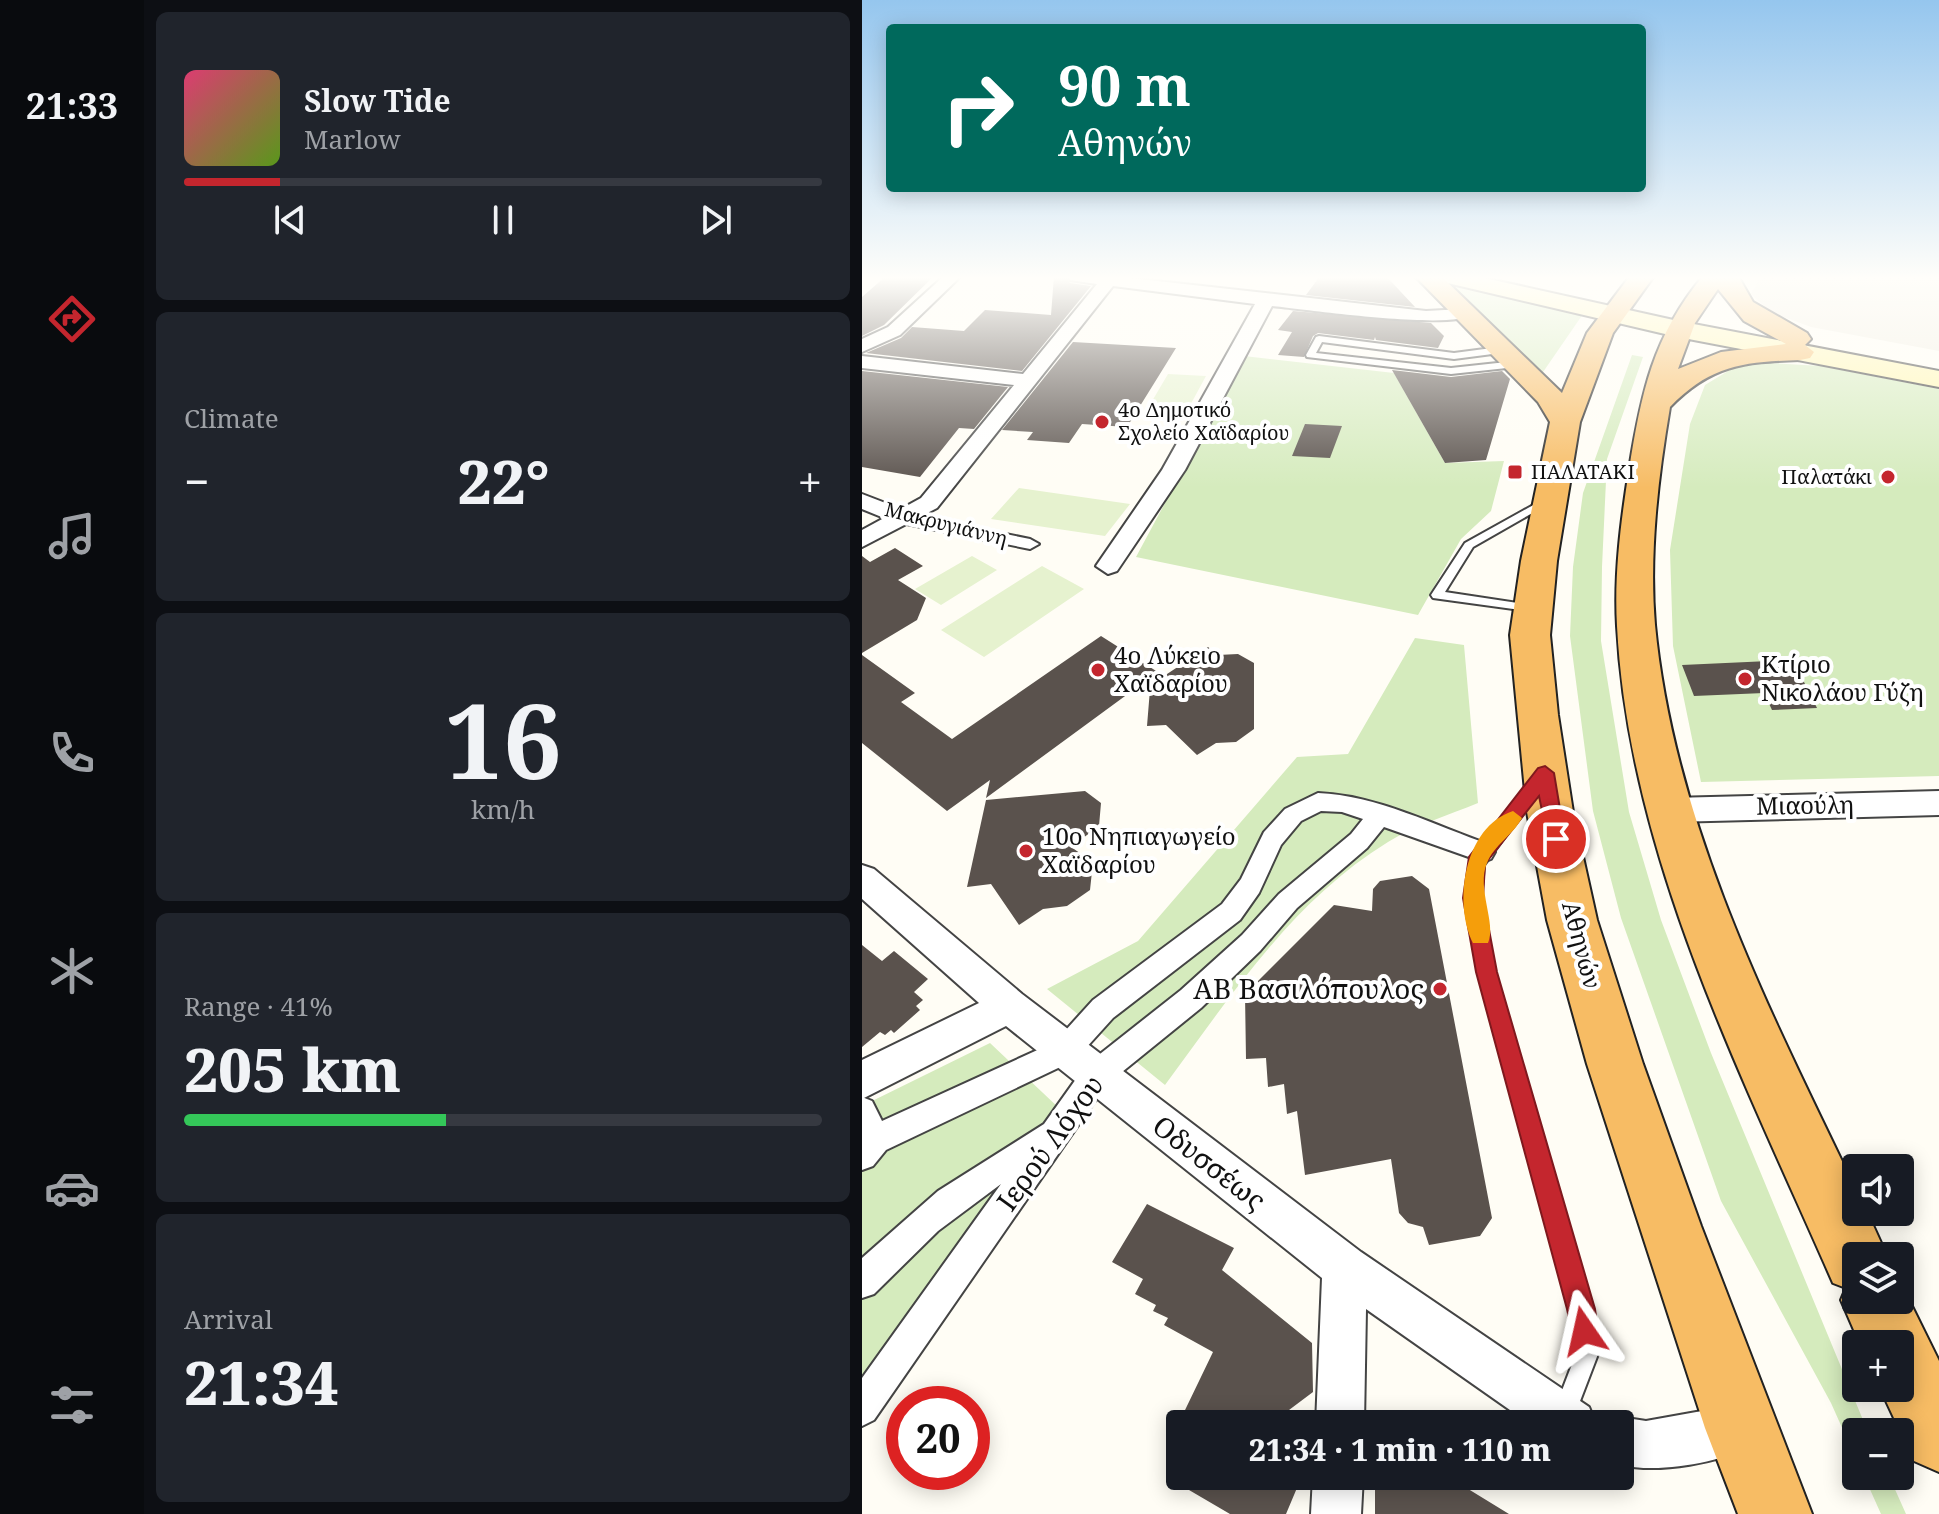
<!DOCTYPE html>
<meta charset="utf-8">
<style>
:root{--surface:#171b24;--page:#20242c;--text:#f1f3f6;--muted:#9ea1a6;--line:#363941;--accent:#c4262e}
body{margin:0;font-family:"Noto Serif",serif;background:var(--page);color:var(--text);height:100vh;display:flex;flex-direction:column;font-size:30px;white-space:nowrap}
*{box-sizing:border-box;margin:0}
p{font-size:26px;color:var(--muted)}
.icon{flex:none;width:44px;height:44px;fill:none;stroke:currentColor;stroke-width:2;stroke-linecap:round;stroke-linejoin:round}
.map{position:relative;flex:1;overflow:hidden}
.panel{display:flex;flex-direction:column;gap:12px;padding:12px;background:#0d0f14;width:718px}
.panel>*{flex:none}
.banner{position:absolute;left:24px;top:24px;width:760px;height:168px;border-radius:8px;box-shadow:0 4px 20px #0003;background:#00695c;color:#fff;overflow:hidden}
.buttons{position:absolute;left:980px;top:1154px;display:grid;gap:16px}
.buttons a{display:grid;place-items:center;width:72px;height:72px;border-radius:8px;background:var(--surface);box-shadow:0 4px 20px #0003;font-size:40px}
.speed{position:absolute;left:24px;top:1386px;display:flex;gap:16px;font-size:40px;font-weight:700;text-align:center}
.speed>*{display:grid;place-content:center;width:104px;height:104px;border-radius:50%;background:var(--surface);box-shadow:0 4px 20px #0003;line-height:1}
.speed .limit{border:12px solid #d22;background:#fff;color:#111}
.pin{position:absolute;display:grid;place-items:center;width:68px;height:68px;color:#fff;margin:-34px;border:4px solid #fff;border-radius:50%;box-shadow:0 2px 8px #0007}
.me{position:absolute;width:88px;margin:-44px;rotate:349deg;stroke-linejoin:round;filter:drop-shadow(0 0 6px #0008)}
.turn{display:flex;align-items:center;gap:28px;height:168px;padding:0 40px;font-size:36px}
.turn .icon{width:104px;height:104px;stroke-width:2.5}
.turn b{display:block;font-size:56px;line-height:68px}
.big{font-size:60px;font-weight:800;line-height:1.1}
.panel .tile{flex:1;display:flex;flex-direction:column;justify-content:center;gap:12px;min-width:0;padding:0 28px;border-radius:12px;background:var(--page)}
.panel .dial{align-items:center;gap:0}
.dial b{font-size:104px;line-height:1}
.song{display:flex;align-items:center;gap:24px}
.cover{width:96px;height:96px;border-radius:12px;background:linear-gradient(135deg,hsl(340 70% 55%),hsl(90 70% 35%))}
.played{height:8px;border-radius:4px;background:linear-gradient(90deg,var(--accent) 15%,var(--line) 15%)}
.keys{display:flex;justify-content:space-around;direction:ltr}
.heat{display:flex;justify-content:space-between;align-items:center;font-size:44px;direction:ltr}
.charge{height:12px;border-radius:6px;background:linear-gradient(90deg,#34c759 41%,var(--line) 0)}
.trip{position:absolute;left:304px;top:1410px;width:468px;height:80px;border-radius:8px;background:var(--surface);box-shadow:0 4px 20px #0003;font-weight:800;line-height:80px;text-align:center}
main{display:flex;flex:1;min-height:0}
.dock{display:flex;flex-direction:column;width:144px;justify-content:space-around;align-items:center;background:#090b0e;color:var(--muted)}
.dock .icon{width:56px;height:56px}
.dock .on{color:var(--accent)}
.dock b{font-size:36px;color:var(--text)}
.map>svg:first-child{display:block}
</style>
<main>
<nav class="dock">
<b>21:33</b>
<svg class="icon on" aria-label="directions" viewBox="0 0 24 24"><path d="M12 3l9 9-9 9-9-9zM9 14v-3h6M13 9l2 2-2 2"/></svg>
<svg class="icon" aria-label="music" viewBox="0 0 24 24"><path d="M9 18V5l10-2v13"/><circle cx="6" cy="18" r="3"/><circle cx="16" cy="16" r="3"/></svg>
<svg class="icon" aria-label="phone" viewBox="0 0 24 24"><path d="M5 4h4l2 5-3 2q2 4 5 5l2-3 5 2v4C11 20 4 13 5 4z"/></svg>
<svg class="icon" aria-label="climate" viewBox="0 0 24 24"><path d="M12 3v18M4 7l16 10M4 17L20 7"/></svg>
<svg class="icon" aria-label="car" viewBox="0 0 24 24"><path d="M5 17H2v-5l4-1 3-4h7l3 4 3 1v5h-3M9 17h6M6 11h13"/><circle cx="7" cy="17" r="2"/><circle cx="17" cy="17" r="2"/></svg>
<svg class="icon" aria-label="filters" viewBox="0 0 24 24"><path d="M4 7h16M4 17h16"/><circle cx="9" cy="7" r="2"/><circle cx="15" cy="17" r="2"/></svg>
</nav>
<section class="panel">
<div class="tile">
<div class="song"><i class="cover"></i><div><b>Slow Tide</b><p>Marlow</p></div></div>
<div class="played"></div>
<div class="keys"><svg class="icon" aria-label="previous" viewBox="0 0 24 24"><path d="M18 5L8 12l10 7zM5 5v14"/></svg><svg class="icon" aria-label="pause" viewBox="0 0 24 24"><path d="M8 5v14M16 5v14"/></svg><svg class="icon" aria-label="next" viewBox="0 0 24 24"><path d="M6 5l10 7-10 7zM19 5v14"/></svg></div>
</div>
<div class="tile"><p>Climate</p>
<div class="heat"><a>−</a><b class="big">22°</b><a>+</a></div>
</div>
<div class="tile dial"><b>16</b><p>km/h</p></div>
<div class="tile"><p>Range · 41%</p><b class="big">205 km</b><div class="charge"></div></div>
<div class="tile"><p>Arrival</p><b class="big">21:34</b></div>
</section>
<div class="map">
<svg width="1077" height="1514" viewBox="0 0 1077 1514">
<rect width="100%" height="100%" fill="#fffdf5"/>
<!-- green -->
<path fill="#d5ebbd" d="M579 282 721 314 679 375Z
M770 355 781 357 745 459 740 567 739 641 767 812 799 920 849 1053 1006 1432H994V1459L969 1403 859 1201 759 918 731 811 708 636 711 567 721 493Z
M382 356 532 373 583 463 642 461 629 511 599 539 556 615 274 557Z
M908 363 959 366 1077 389V776L839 782 811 646 808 550 828 424 843 385 876 365Z
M553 638 602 645 616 803C587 815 553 825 526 842 430 901 369 996 303 1085L185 989 276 941 435 757 486 754Z
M128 1043 198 1109 0 1386V1106Z
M1002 1476H1027L1044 1514H1019Z"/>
<!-- pitch -->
<path fill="#e6f2cf" d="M306 374 344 376 325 411 286 408Z
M157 488 268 504 243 536 129 519Z
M110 556 135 570 79 605 53 589Z
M180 566 222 589 122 657 79 630Z"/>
<!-- plaza -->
<path fill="#f1ede2" d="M899 276H1077V351L949 327 909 312 889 294Z"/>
<!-- building -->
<path fill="#5a524d" d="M24 276H72L22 325 0 336V297Z
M192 276H203L208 283 229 286 160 371 4 353 39 338 50 327 102 331 123 310 189 315Z
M458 276H524L553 307 444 295Z
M431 311 569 323 582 336 576 348 514 340 513 337 512 340 456 333 451 336 442 357 416 355 430 332 416 330Z
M211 342 314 348 265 427 220 424 207 443 165 440 171 432 140 430Z
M530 370 589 377 640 371 648 379 624 460 583 463Z
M0 371 146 387 112 429 97 428 58 477 0 467Z
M443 424 480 426 468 458 430 456Z
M33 548 61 566 36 580 64 598 55 620 0 653V556L8 562Z
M239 636 302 676 346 647 356 655 376 654 392 663V729L374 742 354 743 335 755 304 725 285 726 289 677 124 798 128 780 85 811 0 743V655L53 693 39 702 90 739Z
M931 660 955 708 910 710 902 693 832 696 820 665Z
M223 791 239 803 237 826 209 847 231 862 228 890 205 906 181 909 157 925 129 884 105 887 124 800Z
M550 876 567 889 630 1218 618 1236 567 1245 561 1227 546 1223 537 1213 529 1159 443 1175 435 1111 425 1114 422 1084 406 1087 404 1058 384 1059 383 994 472 905 510 911 511 889 518 881Z
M0 945 20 961 32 951 66 979 52 992 61 1000 54 1006 58 1010 32 1033 29 1030 23 1035 18 1032 0 1047Z
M285 1204 372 1248 360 1270 450 1343 451 1392 423 1413 450 1424H318V1441L311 1435 351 1352 302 1325 306 1318 291 1311 294 1305 273 1294 281 1279 250 1262Z
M335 1476H440L424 1514H368L327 1490Z
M505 1476H585L647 1514H513V1484H505Z"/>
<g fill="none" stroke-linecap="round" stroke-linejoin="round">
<defs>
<path id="service" d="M457 336 592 353 638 347 642 350 638 353 592 359 460 342 454 353 589 368 654 361 658 364 654 367 589 374 445 357 444 355 454 337Z
M684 498 688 499V503L611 547 583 592 669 605 673 606 675 609 673 612 571 598 569 595 603 543Z
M673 781 678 782 680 786 678 790 622 865 619 898 632 972 730 1309 736 1354 710 1422 705 1424 694 1422 691 1414 714 1354 708 1309 616 972 603 898 609 859 668 782Z"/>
<path id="pedestrian" d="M41 513 168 539 177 544 168 549 35 522V514Z
M456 793C514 795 574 826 629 845L633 852 629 859 621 862 522 827 505 848 435 908 398 951 339 1008 244 1085 12 1420 0 1426V1378L139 1184 76 1231 12 1294 0 1298V1258L76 1191 182 1124 224 1065 319 990 380 935 417 894 489 834 501 819 480 812 459 811 439 821 419 845 397 893 378 920 251 1018 213 1060 24 1150 11 1166 0 1170V1097L10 1101 20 1121 193 1042 231 1000 360 904 379 879 402 832 423 809Z"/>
<path id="minor" d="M82 276H99L38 335 0 352V339L26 327Z
M206 276H250L564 311 601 309 610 314C592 331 442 309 410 306L323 470 255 571 246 574 234 566 300 470 393 304 251 286 75 508 0 547V530L22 518 0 509V494L39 509 59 498 152 385 0 368V356L161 374 235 284 208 280Z
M1077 791V815L809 822 798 819 793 810 798 801 809 798Z
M0 865 12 869 160 994 499 1252 727 1407 734 1424H668L504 1309 502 1424H454L460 1278 144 1026 0 1099V1060L117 1003 0 899Z
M879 1404 896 1411 903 1428 896 1445C856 1462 800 1474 758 1465V1424H741L758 1417 784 1421Z
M451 1476H501L499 1514H449Z"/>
<path id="secondary" d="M573 276H614L816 321 1077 371V387L816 337 577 281Z"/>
<path id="trunk" d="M553 276H579L700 393 725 333 768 276H792L751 333 718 422 695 561 688 635 696 715 711 812 735 920 781 1064 839 1226 950 1514H876L843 1428 725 1064 685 920 665 812 648 635 659 561 688 422 676 402Z
M841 276H876L891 302 945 333 949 339 943 345 952 352 948 358 938 360C881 362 849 365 808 407 796 478 787 553 793 625 812 825 908 1012 994 1190V1212H1005L1025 1256H994V1300H1038V1282L1077 1361V1472L1052 1461 1018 1388H1038V1344H998L979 1300 984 1288 971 1283C880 1075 767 856 755 626 752 574 759 521 767 470 779 394 791 336 841 276ZM856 289 882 321 924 344 859 352 816 369 833 323Z"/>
</defs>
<!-- service casing -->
<use href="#service" stroke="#444" stroke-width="4"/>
<!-- pedestrian casing -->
<use href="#pedestrian" stroke="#444" stroke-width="4"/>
<!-- minor casing -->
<use href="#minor" stroke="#444" stroke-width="4"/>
<!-- secondary casing -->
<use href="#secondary" stroke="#333" stroke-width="4"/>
<!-- trunk casing -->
<use href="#trunk" stroke="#222" stroke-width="4"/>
<!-- service -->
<use href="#service" fill="#fff" fill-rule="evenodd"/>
<!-- pedestrian -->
<use href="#pedestrian" fill="#fff" fill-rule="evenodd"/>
<!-- minor -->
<use href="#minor" fill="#fff" fill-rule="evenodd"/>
<!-- secondary -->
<use href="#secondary" fill="#fff6b0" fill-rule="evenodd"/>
<!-- trunk -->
<use href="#trunk" fill="#f7bc64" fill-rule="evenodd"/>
</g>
<!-- sky -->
<linearGradient id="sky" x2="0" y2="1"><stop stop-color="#95c6ee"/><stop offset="0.57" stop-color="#fffefa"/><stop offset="1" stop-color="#fffefa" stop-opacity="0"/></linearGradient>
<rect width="1077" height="488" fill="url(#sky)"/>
<!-- route -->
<path fill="#c4262e" stroke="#7f191e" stroke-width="2" d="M683 766 692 773 703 839 701 845H687L677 796 623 864 621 898 635 972 733 1309 736 1331 732 1341 722 1345 712 1341 705 1309 614 972 601 898 607 857 676 768Z"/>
<!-- slow -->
<path fill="#f59e0b" d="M651 811 660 818C651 835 632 845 625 863 614 888 635 924 626 943H611C591 902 602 827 651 811Z"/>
<!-- markers -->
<g fill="#c4262e" stroke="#fff" stroke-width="3">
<circle cx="240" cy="422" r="8"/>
<rect x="645" y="464" width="16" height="16" rx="4"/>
<circle cx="1026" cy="477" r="8"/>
<circle cx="236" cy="670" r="8"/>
<circle cx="883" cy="679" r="8"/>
<circle cx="164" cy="851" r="8"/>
<circle cx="578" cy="989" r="8"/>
</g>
<g text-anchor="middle" stroke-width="8" stroke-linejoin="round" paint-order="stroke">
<!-- far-poi labels -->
<g font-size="20" fill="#111" stroke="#fff" text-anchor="start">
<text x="256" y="417">4ο Δημοτικό<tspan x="256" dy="23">Σχολείο Χαϊδαρίου</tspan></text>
<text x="669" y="479">ΠΑΛΑΤΑΚΙ</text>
<text x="1010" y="484" text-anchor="end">Παλατάκι</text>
</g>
<!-- far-street labels -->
<g font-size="20" fill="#111" stroke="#fff">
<text transform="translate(84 524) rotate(14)" y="7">Μακρυγιάννη</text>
</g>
<!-- poi labels -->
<g font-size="24" fill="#111" stroke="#fff" text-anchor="start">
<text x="252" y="664">4ο Λύκειο<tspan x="252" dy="28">Χαϊδαρίου</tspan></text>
<text x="899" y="673">Κτίριο<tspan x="899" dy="28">Νικολάου Γύζη</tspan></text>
<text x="180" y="845">10ο Νηπιαγωγείο<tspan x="180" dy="28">Χαϊδαρίου</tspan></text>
</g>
<!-- street labels -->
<g font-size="24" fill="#111" stroke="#fff">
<text transform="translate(943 806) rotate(-1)" y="8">Μιαούλη</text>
<text transform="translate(719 945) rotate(75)" y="8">Αθηνών</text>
</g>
<!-- near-poi labels -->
<g font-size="28" fill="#111" stroke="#fff" text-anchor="end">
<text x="562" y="999">ΑΒ Βασιλόπουλος</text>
</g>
<!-- near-street labels -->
<g font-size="28" fill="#111" stroke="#fff">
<text transform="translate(188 1143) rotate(-54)" y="10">Ιερού Λόχου</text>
<text transform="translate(347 1163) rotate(38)" y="10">Οδυσσέως</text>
</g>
</g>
</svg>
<div class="buttons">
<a><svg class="icon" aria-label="sound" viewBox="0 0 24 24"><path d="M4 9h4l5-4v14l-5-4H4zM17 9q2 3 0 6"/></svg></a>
<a><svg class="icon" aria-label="layers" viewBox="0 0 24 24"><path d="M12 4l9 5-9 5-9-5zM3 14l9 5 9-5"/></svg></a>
<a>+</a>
<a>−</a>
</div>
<div class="speed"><div class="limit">20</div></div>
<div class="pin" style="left:694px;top:839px;background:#d93025"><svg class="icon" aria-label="arrive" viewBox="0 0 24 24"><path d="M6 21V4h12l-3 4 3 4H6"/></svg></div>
<svg class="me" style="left:722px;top:1331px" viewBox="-20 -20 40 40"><path d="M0-17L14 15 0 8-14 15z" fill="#c4262e" stroke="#fff" stroke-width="4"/></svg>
<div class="trip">21:34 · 1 min · 110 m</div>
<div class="banner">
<div class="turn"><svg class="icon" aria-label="right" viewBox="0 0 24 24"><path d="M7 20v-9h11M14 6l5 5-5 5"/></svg><div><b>90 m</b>Αθηνών</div></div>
</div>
</div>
</main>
